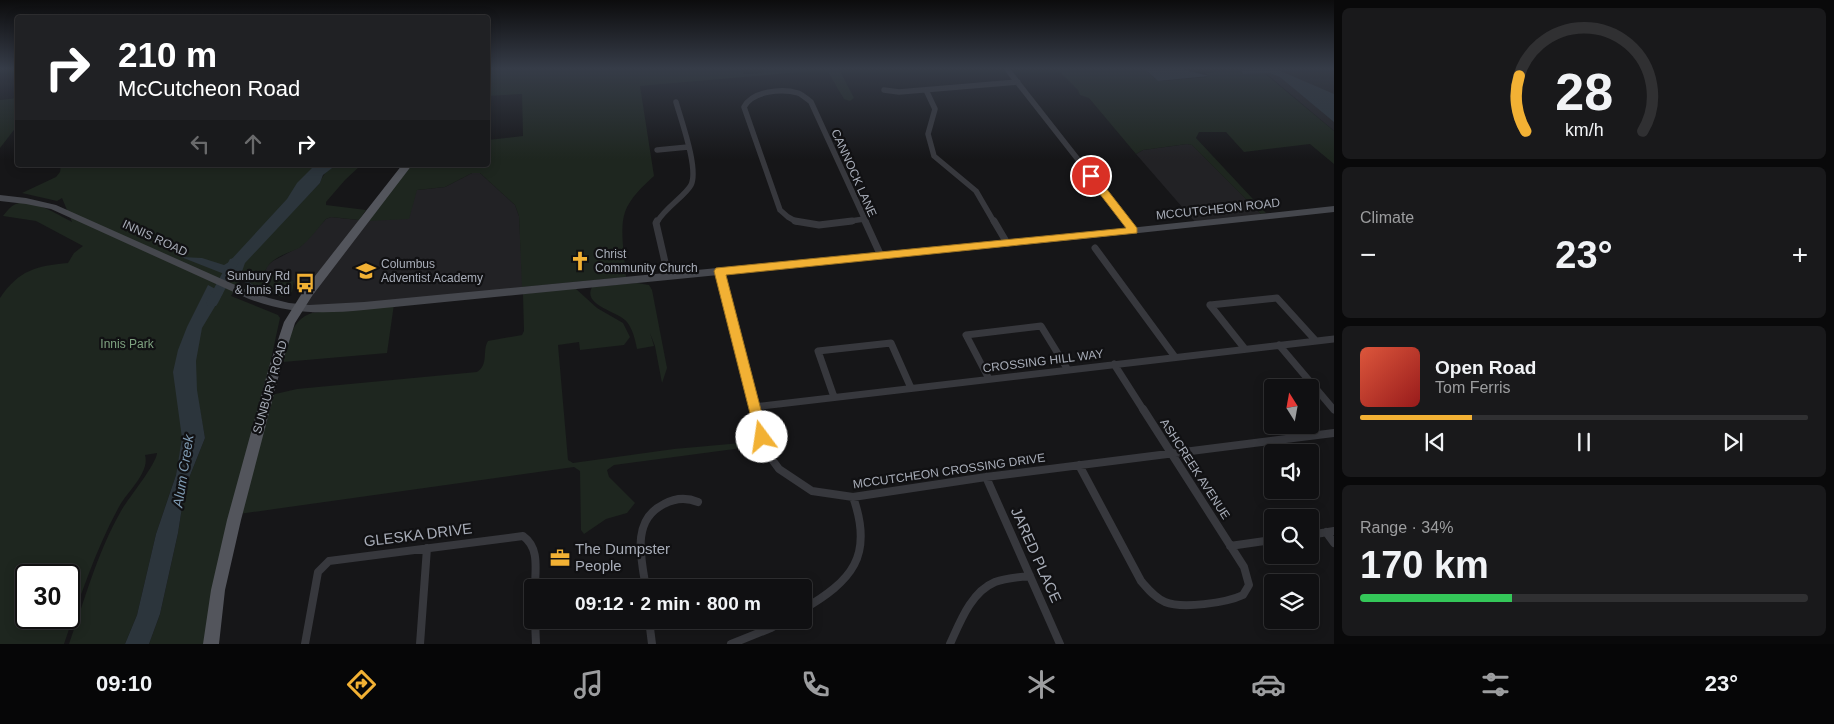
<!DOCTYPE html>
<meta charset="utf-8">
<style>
:root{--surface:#101012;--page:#19191b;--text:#f1f3f6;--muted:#9c9d9f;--line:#303032;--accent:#f2b134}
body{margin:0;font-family:Helvetica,sans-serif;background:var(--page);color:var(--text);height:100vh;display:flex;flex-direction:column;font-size:19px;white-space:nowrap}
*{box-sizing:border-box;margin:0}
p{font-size:16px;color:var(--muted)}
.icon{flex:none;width:28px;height:28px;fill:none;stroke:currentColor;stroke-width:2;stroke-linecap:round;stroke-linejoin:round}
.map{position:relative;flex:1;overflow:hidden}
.drawer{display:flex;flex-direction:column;gap:8px;padding:8px;background:#09090a;width:500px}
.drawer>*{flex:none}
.banner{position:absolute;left:15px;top:15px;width:475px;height:152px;border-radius:5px;box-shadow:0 2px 12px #0003,0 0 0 1px var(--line);background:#202124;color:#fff;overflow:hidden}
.needle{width:32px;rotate:349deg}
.buttons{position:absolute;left:1264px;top:379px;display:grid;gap:10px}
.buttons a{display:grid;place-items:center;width:55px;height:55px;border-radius:5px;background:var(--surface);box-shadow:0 2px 12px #0003,0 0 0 1px var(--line);font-size:25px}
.speed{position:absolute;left:15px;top:564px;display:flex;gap:10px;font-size:25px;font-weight:700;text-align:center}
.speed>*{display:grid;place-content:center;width:65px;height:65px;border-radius:50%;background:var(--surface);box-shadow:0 2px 12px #0003,0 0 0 1px var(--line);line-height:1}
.speed .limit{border:2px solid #111;border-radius:8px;background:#fff;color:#111}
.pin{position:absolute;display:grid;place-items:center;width:42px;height:42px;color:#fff;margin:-21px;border:2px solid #fff;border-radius:50%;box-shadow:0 1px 5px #0007}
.me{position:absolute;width:55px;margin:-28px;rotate:346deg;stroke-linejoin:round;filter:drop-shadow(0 0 4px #0008)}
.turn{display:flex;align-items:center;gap:18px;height:105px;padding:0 20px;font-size:22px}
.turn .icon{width:65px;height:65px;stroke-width:2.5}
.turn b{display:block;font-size:35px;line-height:42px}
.lanes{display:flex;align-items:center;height:48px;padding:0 20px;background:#0003;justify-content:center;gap:25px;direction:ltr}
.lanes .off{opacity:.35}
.big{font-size:38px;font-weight:600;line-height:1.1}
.drawer .widget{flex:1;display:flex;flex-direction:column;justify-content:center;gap:8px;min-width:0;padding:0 18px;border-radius:8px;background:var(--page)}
.drawer .dial{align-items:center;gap:0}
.dial svg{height:130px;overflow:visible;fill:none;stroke:var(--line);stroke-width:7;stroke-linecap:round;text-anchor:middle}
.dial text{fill:var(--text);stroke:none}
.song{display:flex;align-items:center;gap:15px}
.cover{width:60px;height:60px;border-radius:8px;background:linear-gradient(135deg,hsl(10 70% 55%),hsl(0 70% 35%))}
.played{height:5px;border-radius:2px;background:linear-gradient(90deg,var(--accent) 25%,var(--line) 25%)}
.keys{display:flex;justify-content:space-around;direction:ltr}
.heat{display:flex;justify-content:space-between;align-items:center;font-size:28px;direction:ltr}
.charge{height:8px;border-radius:4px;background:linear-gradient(90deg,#34c759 34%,var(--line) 0)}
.trip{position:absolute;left:524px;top:579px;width:288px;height:50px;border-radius:5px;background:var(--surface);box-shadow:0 2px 12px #0003,0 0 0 1px var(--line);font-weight:600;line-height:50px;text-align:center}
.menu{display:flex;height:80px;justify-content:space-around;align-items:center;background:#060607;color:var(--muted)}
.menu .icon{width:35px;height:35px}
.menu .current{color:var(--accent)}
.menu b{font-size:22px;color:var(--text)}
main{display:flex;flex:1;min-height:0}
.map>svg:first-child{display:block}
</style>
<main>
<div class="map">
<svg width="1334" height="644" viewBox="0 0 1334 644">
<rect width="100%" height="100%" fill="#161618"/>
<!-- built -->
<path fill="#222225" d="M1254 69H1334V131L1268 75Z
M1187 144 1192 145 1263 216 1196 223 1136 154 1143 150Z
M472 173H480L515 205 519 216 523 289 312 313 295 286 294 281 265 272 267 266 273 261 301 246 326 219 331 217 367 221 417 190 445 187Z"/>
<!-- green -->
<path fill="#1e261f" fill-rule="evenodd" d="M488 69H741L744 74 762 73 765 69H842L840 71 854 98 850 101 844 99 828 72 824 70 640 86 654 176C643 186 630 198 625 212 619 229 625 259 626 277L522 287 519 216 515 205 480 173H472L445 187 417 190 409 219 367 221 411 165H488V140L523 136 522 94 488 96Z
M1057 69H1145L1155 79 1162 81 1208 77 1207 74 1204 73 1244 69 1242 71 1246 74 1263 72 1334 131V164L1310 144 1244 152 1226 132H1199L1196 138 1266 213 1261 214 1192 145 1187 144 1143 150 1136 154 1089 98 1080 95 1078 90Z
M17 98V126L0 148V100Z
M61 165H329L282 222 320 183C327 162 344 165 361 165L345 180 326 202V205L366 210 359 220 331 217 326 219C318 228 309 241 299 248 287 254 268 258 265 273L294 281 292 292 282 297 257 287 242 278 231 296 278 315 280 318 209 644H149L160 614 178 533 185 488 205 438 199 405 180 452 176 475 156 534 137 615 125 644H69C85 599 97 553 121 511 129 497 156 465 157 453L145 455C150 472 128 491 120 505 96 548 80 597 64 644H0V298C19 270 36 266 68 263L74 253 83 246 36 221 3 216C7 211 12 204 19 203 35 200 58 215 72 222L62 198 57 201 22 193 56 177 60 172ZM26 575H69V618H26Z
M637 283 649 285 652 290 667 368 662 383 655 346 650 333 654 346 637 349C635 339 633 330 627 322 619 311 582 306 592 287Z
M575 288 597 308 623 323 630 337 624 345 580 350 579 342 558 345 568 460 573 463 674 449 741 443 744 445 742 448 614 465 607 470 609 477 635 503 627 513 606 519 584 534 581 530 580 471 574 467 239 514 271 395 297 389 477 372C489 365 482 350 488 341L522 335 524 331 523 294Z
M394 304 387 353 283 362C289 342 290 320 312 313Z"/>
<!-- water -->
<path fill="#2c353c" d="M1145 69H1181L1209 76 1158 81Z
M1246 69H1276L1334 94V122L1280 77 1270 73 1243 74 1241 71Z
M315 165H336L323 175 320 183 245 263 240 277 257 287 181 257 202 258 224 265 229 262 287 199 297 183Z
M208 285 223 293 202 328 196 361 197 390 205 438 185 488 178 533 160 614 149 644H125L137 615 156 534 176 475 182 438 173 372 178 350 187 327Z"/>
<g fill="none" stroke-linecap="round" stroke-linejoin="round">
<!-- river -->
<path fill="#2c353c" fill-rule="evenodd" d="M234 258 239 262 218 303 216 306H208L206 303 230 259Z"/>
<!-- street-far2 -->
<path stroke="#37383d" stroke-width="5.5" d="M1007 69 1127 222
M884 90 899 92 1018 82
M926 90 935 109 928 134 934 156 976 191 994 222
M657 150 688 147
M657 222C665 208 686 195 691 185 699 169 681 120 676 102
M797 222 788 217 780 210 744 107C752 91 782 88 798 93 803 95 807 99 811 102L866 222
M844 222 864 219"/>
<!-- street-far1 -->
<path stroke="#37383d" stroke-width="7" d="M657 221 656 223 668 275
M795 221 819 225 852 221
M865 221 881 256
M994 221 1007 243
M1126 221 1133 230
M1095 248 1175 357
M719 271 755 411
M1210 305 1277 298 1316 341
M1210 305 1245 349
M1279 345 1334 410
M1114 364 1144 411
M989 379 966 335 1041 326 1068 370
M834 397 818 351 891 343 911 388
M754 407 1334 339"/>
<!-- street -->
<path stroke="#37383d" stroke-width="8" d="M755 409 768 454 779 469 812 491 853 497 986 477 1334 433
M1079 465 1141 581C1148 589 1155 598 1165 602 1182 609 1226 603 1243 595L1249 585 1244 567 1143 409
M986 477 1060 644
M1326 532 1334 543
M1310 535 1334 531
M1230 546 1272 540
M646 588C641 558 631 520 664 504 675 498 686 497 698 502
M802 610C852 581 874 556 853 497
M535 620 536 644
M649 620 652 644
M305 644 318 572 329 561 523 536C540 548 535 570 535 588
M420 644 427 548
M731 644 771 628 785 620
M950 644C960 622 971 592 995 582 1006 578 1018 577 1030 576"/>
<!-- secondary -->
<path fill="#45474d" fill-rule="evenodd" d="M0 195 26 198 56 205 242 288 269 298 289 303 309 305 364 302 1092 232 1334 206V212L1092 238 364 310C321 314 291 314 249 299L51 209 26 204 0 201Z"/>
<!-- primary -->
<path fill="#53555c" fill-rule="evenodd" d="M402 165H412L312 296 295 323 281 367 241 520 225 590 219 644H203L211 590 227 520 269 367 284 322 304 290Z"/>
</g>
<!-- sky -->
<linearGradient id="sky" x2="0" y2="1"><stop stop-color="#0c0c0d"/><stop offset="0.43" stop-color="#363c48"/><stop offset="1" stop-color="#363c48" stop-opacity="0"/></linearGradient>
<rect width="1334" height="159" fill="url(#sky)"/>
<!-- route -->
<path fill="#f2b134" stroke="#9d7322" d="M1091 173 1095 174 1137 228V233L726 275 768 437 767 441 762 443 757 441 714 271 716 268 1126 228 1086 176Z"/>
<!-- icons -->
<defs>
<symbol id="church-bare" viewBox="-9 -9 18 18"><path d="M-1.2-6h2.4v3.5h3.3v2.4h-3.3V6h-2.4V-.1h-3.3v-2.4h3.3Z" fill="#f2b134" stroke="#111113" stroke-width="2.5" paint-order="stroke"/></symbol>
<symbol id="school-bare" viewBox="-9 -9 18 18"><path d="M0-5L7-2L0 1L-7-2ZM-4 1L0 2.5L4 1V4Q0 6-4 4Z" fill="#f2b134" stroke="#111113" stroke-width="2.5" paint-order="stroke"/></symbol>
<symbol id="bus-bare" viewBox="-9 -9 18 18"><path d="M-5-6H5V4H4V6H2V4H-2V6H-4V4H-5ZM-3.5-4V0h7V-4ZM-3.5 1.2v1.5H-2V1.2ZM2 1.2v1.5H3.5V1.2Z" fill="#f2b134" stroke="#111113" stroke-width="2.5" paint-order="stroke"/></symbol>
<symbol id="office-bare" viewBox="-9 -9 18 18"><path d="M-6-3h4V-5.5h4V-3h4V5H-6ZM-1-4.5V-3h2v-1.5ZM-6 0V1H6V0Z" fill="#f2b134" stroke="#111113" stroke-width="2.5" paint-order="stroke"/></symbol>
</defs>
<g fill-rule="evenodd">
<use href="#church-bare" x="566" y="247" width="28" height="28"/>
<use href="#school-bare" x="352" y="257" width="28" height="28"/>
<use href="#bus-bare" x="291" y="269" width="28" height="28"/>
<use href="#office-bare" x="546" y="544" width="28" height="28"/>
</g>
<g text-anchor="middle" stroke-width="4.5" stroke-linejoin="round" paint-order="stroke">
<!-- street labels -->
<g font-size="12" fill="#a8adb8" stroke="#111113">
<text transform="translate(854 173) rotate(66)" y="4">CANNOCK LANE</text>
<text transform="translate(1218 209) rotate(-6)" y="4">MCCUTCHEON ROAD</text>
<text transform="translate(155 238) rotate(25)" y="4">INNIS ROAD</text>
<text transform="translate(1043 361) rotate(-7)" y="4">CROSSING HILL WAY</text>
<text transform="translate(270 387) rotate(-74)" y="4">SUNBURY ROAD</text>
<text transform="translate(1195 469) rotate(57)" y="4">ASHCREEK AVENUE</text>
<text transform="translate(949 471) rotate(-8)" y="4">MCCUTCHEON CROSSING DRIVE</text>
</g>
<!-- poi labels -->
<g font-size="12" fill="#a8adb8" stroke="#111113" text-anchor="start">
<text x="595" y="258">Christ<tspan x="595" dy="14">Community Church</tspan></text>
<text x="381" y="268">Columbus<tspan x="381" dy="14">Adventist Academy</tspan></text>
<text x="290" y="280" text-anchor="end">Sunbury Rd<tspan x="290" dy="14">&amp; Innis Rd</tspan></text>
</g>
<!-- park labels -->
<g font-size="12" fill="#7fa381" stroke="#111113">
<text x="127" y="348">Innis Park</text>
</g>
<!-- water labels -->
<g font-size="14" font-style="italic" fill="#7f9bb3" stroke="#111113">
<text transform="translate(183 471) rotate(-81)" y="5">Alum Creek</text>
</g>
<!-- near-street labels -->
<g font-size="15" fill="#a8adb8" stroke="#111113">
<text transform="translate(418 535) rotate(-7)" y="5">GLESKA DRIVE</text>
<text transform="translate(1036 555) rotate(66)" y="5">JARED PLACE</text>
</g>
<!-- near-poi labels -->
<g font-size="15" fill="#a8adb8" stroke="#111113" text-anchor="start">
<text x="575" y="554">The Dumpster<tspan x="575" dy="17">People</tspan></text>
</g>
</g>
</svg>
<div class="buttons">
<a><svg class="needle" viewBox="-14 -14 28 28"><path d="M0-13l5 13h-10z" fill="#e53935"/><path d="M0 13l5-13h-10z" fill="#9c9d9f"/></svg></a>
<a><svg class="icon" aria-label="sound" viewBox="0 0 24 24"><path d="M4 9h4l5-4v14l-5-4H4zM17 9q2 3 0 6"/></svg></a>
<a><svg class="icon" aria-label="search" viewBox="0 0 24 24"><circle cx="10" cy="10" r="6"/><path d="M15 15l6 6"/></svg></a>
<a><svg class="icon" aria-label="layers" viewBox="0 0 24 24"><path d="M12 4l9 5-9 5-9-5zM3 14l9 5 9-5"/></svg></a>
</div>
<div class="speed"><div class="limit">30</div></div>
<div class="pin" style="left:1091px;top:176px;background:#d93025"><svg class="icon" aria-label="arrive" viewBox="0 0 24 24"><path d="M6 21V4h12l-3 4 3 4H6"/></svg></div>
<svg class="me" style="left:762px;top:437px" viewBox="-20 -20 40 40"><circle r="19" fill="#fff"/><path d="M0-13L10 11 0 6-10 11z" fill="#f2b134"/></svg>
<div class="trip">09:12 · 2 min · 800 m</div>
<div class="banner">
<div class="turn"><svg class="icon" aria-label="right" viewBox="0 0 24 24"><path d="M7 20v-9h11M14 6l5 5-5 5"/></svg><div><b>210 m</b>McCutcheon Road</div></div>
<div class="lanes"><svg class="icon off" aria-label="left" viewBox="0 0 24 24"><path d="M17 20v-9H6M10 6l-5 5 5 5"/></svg><svg class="icon off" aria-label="ahead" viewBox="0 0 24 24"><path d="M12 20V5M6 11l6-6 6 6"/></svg><svg class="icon" aria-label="right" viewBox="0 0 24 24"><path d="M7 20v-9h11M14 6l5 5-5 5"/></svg></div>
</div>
</div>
<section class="drawer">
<div class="widget dial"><svg viewBox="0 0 100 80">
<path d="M14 69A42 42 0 1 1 86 69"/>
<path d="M14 69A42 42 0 0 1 10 35" stroke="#f2b134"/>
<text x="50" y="56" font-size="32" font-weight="700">28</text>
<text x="50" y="72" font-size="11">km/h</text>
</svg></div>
<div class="widget"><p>Climate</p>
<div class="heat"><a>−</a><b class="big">23°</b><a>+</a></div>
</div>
<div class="widget">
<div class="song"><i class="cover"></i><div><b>Open Road</b><p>Tom Ferris</p></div></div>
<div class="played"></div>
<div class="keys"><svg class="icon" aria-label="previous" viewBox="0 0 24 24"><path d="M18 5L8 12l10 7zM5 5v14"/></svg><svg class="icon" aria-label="pause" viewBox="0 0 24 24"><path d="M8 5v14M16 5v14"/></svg><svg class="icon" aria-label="next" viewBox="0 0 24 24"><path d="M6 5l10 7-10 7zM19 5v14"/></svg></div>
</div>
<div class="widget"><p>Range · 34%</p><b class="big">170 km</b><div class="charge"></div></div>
</section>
</main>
<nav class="menu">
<b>09:10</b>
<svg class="icon current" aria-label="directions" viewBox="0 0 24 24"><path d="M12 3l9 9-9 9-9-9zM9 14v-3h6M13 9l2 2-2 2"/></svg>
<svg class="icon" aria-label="music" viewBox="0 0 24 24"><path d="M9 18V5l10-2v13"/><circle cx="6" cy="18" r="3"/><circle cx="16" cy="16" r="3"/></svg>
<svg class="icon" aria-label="phone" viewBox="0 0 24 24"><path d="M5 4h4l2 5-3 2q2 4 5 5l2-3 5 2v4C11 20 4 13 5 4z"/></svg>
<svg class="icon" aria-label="climate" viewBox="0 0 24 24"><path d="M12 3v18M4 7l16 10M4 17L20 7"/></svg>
<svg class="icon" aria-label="car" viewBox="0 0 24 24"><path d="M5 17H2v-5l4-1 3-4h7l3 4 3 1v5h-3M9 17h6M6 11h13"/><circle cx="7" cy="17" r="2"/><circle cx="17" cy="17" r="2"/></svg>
<svg class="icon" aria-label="filters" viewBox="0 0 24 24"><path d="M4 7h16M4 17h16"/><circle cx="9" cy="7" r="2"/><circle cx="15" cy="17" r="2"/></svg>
<b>23°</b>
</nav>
